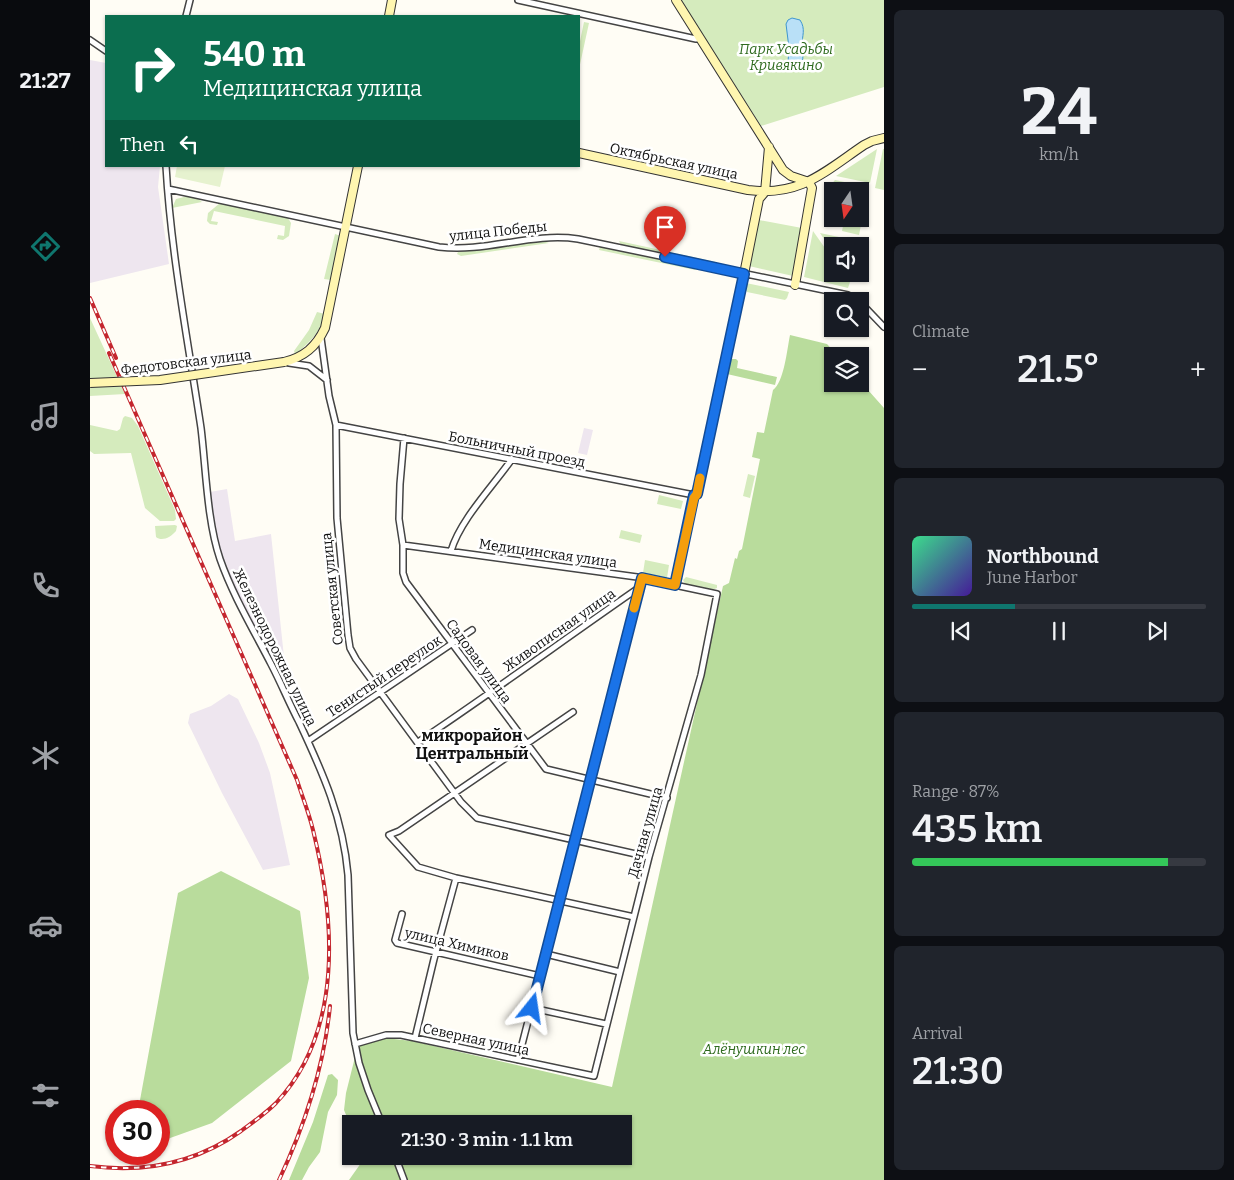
<!DOCTYPE html>
<meta charset="utf-8">
<style>
:root{--surface:#171b24;--page:#20242c;--text:#f1f3f6;--muted:#9ea1a6;--line:#363941;--accent:#0f766e}
body{margin:0;font-family:Bitter,serif;background:var(--page);color:var(--text);height:100vh;display:flex;flex-direction:column;font-size:19px;white-space:nowrap}
*{box-sizing:border-box;margin:0}
p{font-size:16px;color:var(--muted)}
.icon{flex:none;width:28px;height:28px;fill:none;stroke:currentColor;stroke-width:2;stroke-linecap:round;stroke-linejoin:round}
.map{position:relative;flex:1;overflow:hidden}
.drawer{display:flex;flex-direction:column;gap:10px;padding:10px;background:#0d0f14;width:350px}
.drawer>*{flex:none}
.banner{position:absolute;left:15px;top:15px;width:475px;height:152px;border-radius:0px;box-shadow:0 1px 4px #0004;background:#0b6e4f;color:#fff;overflow:hidden}
.needle{width:32px;rotate:193deg}
.fabs{position:absolute;left:734px;top:182px;display:grid;gap:10px}
.fabs a{display:grid;place-items:center;width:45px;height:45px;border-radius:0px;background:var(--surface);box-shadow:0 1px 4px #0004;font-size:25px}
.speed{position:absolute;left:15px;top:1100px;display:flex;gap:10px;font-size:25px;font-weight:700;text-align:center}
.speed>*{display:grid;place-content:center;width:65px;height:65px;border-radius:50%;background:var(--surface);box-shadow:0 1px 4px #0004;line-height:1}
.speed .limit{border:8px solid #d22;background:#fff;color:#111}
.pin{position:absolute;display:grid;place-items:center;width:42px;height:42px;color:#fff;margin:-51px -21px;border-radius:50% 50% 50% 0;rotate:-45deg;box-shadow:0 0 5px #0007}
.pin .icon{rotate:45deg}
.me{position:absolute;width:55px;margin:-28px;rotate:15deg;stroke-linejoin:round;filter:drop-shadow(0 0 4px #0008)}
.turn{display:flex;align-items:center;gap:18px;height:105px;padding:0 15px;font-size:22px}
.turn .icon{width:65px;height:65px;stroke-width:2.5}
.turn b{display:block;font-size:35px;line-height:42px}
.then{display:flex;align-items:center;height:48px;padding:0 15px;background:#0003;gap:10px;font-size:19px}
.big{font-size:38px;font-weight:600;line-height:1.1}
.drawer .tile{flex:1;display:flex;flex-direction:column;justify-content:center;gap:8px;min-width:0;padding:0 18px;border-radius:8px;background:var(--page)}
.drawer .dial{align-items:center;gap:0}
.dial b{font-size:65px;line-height:1}
.song{display:flex;align-items:center;gap:15px}
.cover{width:60px;height:60px;border-radius:8px;background:linear-gradient(135deg,hsl(150 70% 55%),hsl(260 70% 35%))}
.played{height:5px;border-radius:2px;background:linear-gradient(90deg,var(--accent) 35%,var(--line) 35%)}
.keys{display:flex;justify-content:space-around;direction:ltr}
.heat{display:flex;justify-content:space-between;align-items:center;font-size:28px;direction:ltr}
.charge{height:8px;border-radius:4px;background:linear-gradient(90deg,#34c759 87%,var(--line) 0)}
.trip{position:absolute;left:252px;top:1115px;width:290px;height:50px;border-radius:0px;background:var(--surface);box-shadow:0 1px 4px #0004;font-weight:600;line-height:50px;text-align:center}
main{display:flex;flex:1;min-height:0}
.dock{display:flex;flex-direction:column;width:90px;justify-content:space-around;align-items:center;background:#090b0e;color:var(--muted)}
.dock .icon{width:35px;height:35px}
.dock .on{color:var(--accent)}
.dock b{font-size:22px;color:var(--text)}
.map>svg:first-child{display:block}
</style>
<main>
<nav class="dock">
<b>21:27</b>
<svg class="icon on" aria-label="directions" viewBox="0 0 24 24"><path d="M12 3l9 9-9 9-9-9zM9 14v-3h6M13 9l2 2-2 2"/></svg>
<svg class="icon" aria-label="music" viewBox="0 0 24 24"><path d="M9 18V5l10-2v13"/><circle cx="6" cy="18" r="3"/><circle cx="16" cy="16" r="3"/></svg>
<svg class="icon" aria-label="phone" viewBox="0 0 24 24"><path d="M5 4h4l2 5-3 2q2 4 5 5l2-3 5 2v4C11 20 4 13 5 4z"/></svg>
<svg class="icon" aria-label="climate" viewBox="0 0 24 24"><path d="M12 3v18M4 7l16 10M4 17L20 7"/></svg>
<svg class="icon" aria-label="car" viewBox="0 0 24 24"><path d="M5 17H2v-5l4-1 3-4h7l3 4 3 1v5h-3M9 17h6M6 11h13"/><circle cx="7" cy="17" r="2"/><circle cx="17" cy="17" r="2"/></svg>
<svg class="icon" aria-label="filters" viewBox="0 0 24 24"><path d="M4 7h16M4 17h16"/><circle cx="9" cy="7" r="2"/><circle cx="15" cy="17" r="2"/></svg>
</nav>
<div class="map">
<svg width="794" height="1180" viewBox="0 0 794 1180">
<rect width="100%" height="100%" fill="#fffdf5"/>
<!-- industrial -->
<path fill="#eee6ef" d="M0 60 16 63V166H70L68 187 79 264 0 283Z
M494 428 503 430 497 455 488 453Z
M137 489 145 541 181 534 194 657 181 661 137 571 124 530 120 492Z
M139 694 148 699 169 743 180 773 200 865 173 870 132 793 98 723 100 714 121 706Z"/>
<!-- green -->
<path fill="#d5ebbd" d="M591 0H794V87L671 126Z
M494 22 499 23 489 69V46Z
M787 149 780 183 746 176Z
M793 149H794V190L785 188Z
M745 180 759 183 757 191H742V202L736 201 739 187Z
M762 184 779 187 774 210 770 209V191H761Z
M98 196 107 198 112 202 82 208 86 199Z
M130 203 198 218 201 223 199 236 193 240 187 239 188 235 194 236 195 226 124 211 121 221 128 222 127 225 120 224 117 221 118 213Z
M770 214 773 215 769 235 752 231 754 221 770 219Z
M669 220 712 228 703 276 659 266 666 226Z
M723 231 742 258V274H754L760 282 758 288 714 277Z
M730 233 768 241 767 246H742V251Z
M245 234 251 236 241 280 234 279Z
M453 241 459 243 371 256 367 254 368 252Z
M529 241 626 262 623 264 531 245Z
M510 247 605 267 607 269 605 270 509 250Z
M656 283 699 292 697 298 695 300 657 292 655 288Z
M227 312 235 314C231 332 219 343 205 355L204 351 219 330Z
M0 318 35 394 0 396Z
M35 416 42 418 48 426 85 510 86 519 84 521H70L55 508 41 453 4 454 0 451V425L27 431 30 429 33 418Z
M658 474 665 476 660 498 653 496Z
M569 495 593 501 591 509 567 504Z
M85 525 87 526 86 531C81 537 72 542 66 537L65 526Z
M531 530 552 535 550 543 529 538Z
M555 560 579 565 577 578 553 573Z
M596 577 627 585V588L622 590 595 584 593 580Z"/>
<!-- forest -->
<path fill="#b9dc9c" d="M700 335 737 344 748 356H742V384H770V381L794 408V1180H259L271 1163 272 1156H534V1124H261V1127L254 1110 256 1093 268 1045 295 1038 322 1041 522 1087 633 586 639 583 645 558 647 559 649 551 652 549 670 459 662 457 667 432 674 433 683 390C694 382 697 350 700 335Z
M642 359H646L648 361 647 368 687 377 685 385 637 374 639 362Z
M131 871 210 911 219 978 201 1061 122 1123 69 1142V1111H48L88 893Z
M242 1074 248 1080 247 1095 238 1112 230 1152 219 1167 212 1180H199L223 1122 238 1075Z"/>
<!-- pitch -->
<path fill="#e6f2cf" d="M87 166H135L130 187 85 177Z"/>
<!-- water -->
<path fill="#b9e0f7" stroke="#3f96cf" d="M702 18 710 20C716 29 712 36 712 45 712 54 715 58 710 66L704 68 698 62 699 48 696 24 698 20Z"/>
<g fill="none" stroke-linecap="round" stroke-linejoin="round">
<defs>
<path id="street" d="M428 0 606 39 610 38
M96 16 100 0
M0 40 16 51
M76 166C81 254 98 341 111 428 116 469 117 521 130 559 143 596 163 629 181 664 191 683 199 703 209 722 233 773 253 818 258 875L263 1033 269 1063 278 1090 292 1124
M78 189 349 247C396 253 441 232 488 239L758 295 769 301
M770 302 794 327
M231 338 239 396 246 425 247 518 258 635 260 648 266 659 371 802 387 818 559 857
M199 363 219 366 237 380
M246 425 604 495
M314 438 310 484 309 519 313 545V573L316 582 456 769 577 798
M361 551C370 520 403 486 422 459
M585 585 604 495 607 494 654 274
M483 712 309 831 299 835 328 867 366 878 544 917
M218 741 382 630
M328 742C403 692 476 638 550 587
M312 914 305 940 307 943 450 976
M456 954 530 972
M442 1008 516 1024
M325 1038 344 959 366 878
M265 1044 296 1035H311L504 1076 559 857 611 675 627 594 547 577 313 545
M428 1060 552 578
M305 1156 314 1180"/>
<path id="secondary" d="M586 0 693 170 701 176 719 182
M299 16 302 0
M489 153 658 190C710 197 734 172 774 145L782 141 794 138
M675 192 679 147
M654 274 669 199 675 192
M705 285 722 188 719 182
M194 362C214 357 226 347 235 328L268 166"/>
</defs>
<!-- street casing -->
<use href="#street" stroke="#444" stroke-width="8"/>
<!-- secondary casing -->
<use href="#secondary" stroke="#333" stroke-width="10"/>
<!-- street -->
<use href="#street" stroke="#fff" stroke-width="5"/>
<!-- secondary -->
<use href="#secondary" stroke="#fff6b0" stroke-width="8"/>
<defs>
<path id="rail" d="M0 298 26 358
M0 1166C54 1173 106 1163 151 1131 163 1122 175 1114 186 1103 254 1031 245 919 223 830 219 813 212 796 207 780L19 353
M189 1180C215 1125 234 1067 240 1006"/>
</defs>
<!-- rail casing -->
<use href="#rail" stroke="#c4262e" stroke-width="4"/>
<!-- rail -->
<use href="#rail" stroke="#fff" stroke-width="2" stroke-dasharray="5.5" stroke-linecap="butt"/>
<defs>
<path id="secondary-bridge" d="M0 383 70 380 194 362"/>
</defs>
<!-- secondary-bridge casing -->
<use href="#secondary-bridge" stroke="#333" stroke-width="10" stroke-linecap="butt"/>
<!-- secondary-bridge -->
<use href="#secondary-bridge" stroke="#fff6b0" stroke-width="8"/>
</g>
<g fill="none" stroke-linecap="round" stroke-linejoin="round">
<defs>
<path id="route" d="M442 1008 552 578 585 585 604 495 607 494 654 274 575 257"/>
</defs>
<!-- route casing -->
<use href="#route" stroke="#114b97" stroke-width="12"/>
<!-- route -->
<use href="#route" stroke="#1a73e8" stroke-width="9"/>
<!-- slow -->
<path stroke="#f59e0b" stroke-width="9" d="M544 608 552 578 585 585 604 498 607 494 610 478"/>
</g>
<g text-anchor="middle" stroke-width="5" stroke-linejoin="round" paint-order="stroke">
<!-- park labels -->
<g font-size="14" font-style="italic" fill="#2f6b1f" stroke="#fff">
<text x="696" y="54">Парк Усадьбы<tspan x="696" dy="16">Кривякино</tspan></text>
<text x="664" y="1054">Алёнушкин лес</text>
</g>
<!-- street labels -->
<g font-size="14" fill="#111" stroke="#fff">
<text transform="translate(584 161) rotate(12)" y="5">Октябрьская улица</text>
<text transform="translate(408 231) rotate(-6)" y="5">улица Победы</text>
<text transform="translate(96 362) rotate(-7)" y="5">Федотовская улица</text>
<text transform="translate(427 449) rotate(11)" y="5">Больничный проезд</text>
<text transform="translate(458 553) rotate(8)" y="5">Медицинская улица</text>
<text transform="translate(242 589) rotate(-96)" y="5">Советская улица</text>
<text transform="translate(469 630) rotate(-35)" y="5">Живописная улица</text>
<text transform="translate(185 647) rotate(64)" y="5">Железнодорожная улица</text>
<text transform="translate(389 661) rotate(54)" y="5">Садовая улица</text>
<text transform="translate(294 676) rotate(-34)" y="5">Тенистый переулок</text>
<text transform="translate(555 832) rotate(-74)" y="5">Дачная улица</text>
<text transform="translate(367 944) rotate(13)" y="5">улица Химиков</text>
<text transform="translate(386 1039) rotate(12)" y="5">Северная улица</text>
</g>
<!-- quarter labels -->
<g font-size="16" font-weight="bold" fill="#111" stroke="#fff">
<text x="382" y="741">микрорайон<tspan x="382" dy="18">Центральный</tspan></text>
</g>
</g>
</svg>
<div class="fabs">
<a><svg class="needle" viewBox="-14 -14 28 28"><path d="M0-13l5 13h-10z" fill="#e53935"/><path d="M0 13l5-13h-10z" fill="#9ea1a6"/></svg></a>
<a><svg class="icon" aria-label="sound" viewBox="0 0 24 24"><path d="M4 9h4l5-4v14l-5-4H4zM17 9q2 3 0 6"/></svg></a>
<a><svg class="icon" aria-label="search" viewBox="0 0 24 24"><circle cx="10" cy="10" r="6"/><path d="M15 15l6 6"/></svg></a>
<a><svg class="icon" aria-label="layers" viewBox="0 0 24 24"><path d="M12 4l9 5-9 5-9-5zM3 14l9 5 9-5"/></svg></a>
</div>
<div class="speed"><div class="limit">30</div></div>
<div class="pin" style="left:575px;top:257px;background:#d93025"><svg class="icon" aria-label="arrive" viewBox="0 0 24 24"><path d="M6 21V4h12l-3 4 3 4H6"/></svg></div>
<svg class="me" style="left:442px;top:1008px" viewBox="-20 -20 40 40"><path d="M0-17L14 15 0 8-14 15z" fill="#1a73e8" stroke="#fff" stroke-width="4"/></svg>
<div class="trip">21:30 · 3 min · 1.1 km</div>
<div class="banner">
<div class="turn"><svg class="icon" aria-label="right" viewBox="0 0 24 24"><path d="M7 20v-9h11M14 6l5 5-5 5"/></svg><div><b>540 m</b>Медицинская улица</div></div>
<div class="then">Then<svg class="icon" aria-label="left" viewBox="0 0 24 24"><path d="M17 20v-9H6M10 6l-5 5 5 5"/></svg></div>
</div>
</div>
<section class="drawer">
<div class="tile dial"><b>24</b><p>km/h</p></div>
<div class="tile"><p>Climate</p>
<div class="heat"><a>−</a><b class="big">21.5°</b><a>+</a></div>
</div>
<div class="tile">
<div class="song"><i class="cover"></i><div><b>Northbound</b><p>June Harbor</p></div></div>
<div class="played"></div>
<div class="keys"><svg class="icon" aria-label="previous" viewBox="0 0 24 24"><path d="M18 5L8 12l10 7zM5 5v14"/></svg><svg class="icon" aria-label="pause" viewBox="0 0 24 24"><path d="M8 5v14M16 5v14"/></svg><svg class="icon" aria-label="next" viewBox="0 0 24 24"><path d="M6 5l10 7-10 7zM19 5v14"/></svg></div>
</div>
<div class="tile"><p>Range · 87%</p><b class="big">435 km</b><div class="charge"></div></div>
<div class="tile"><p>Arrival</p><b class="big">21:30</b></div>
</section>
</main>
